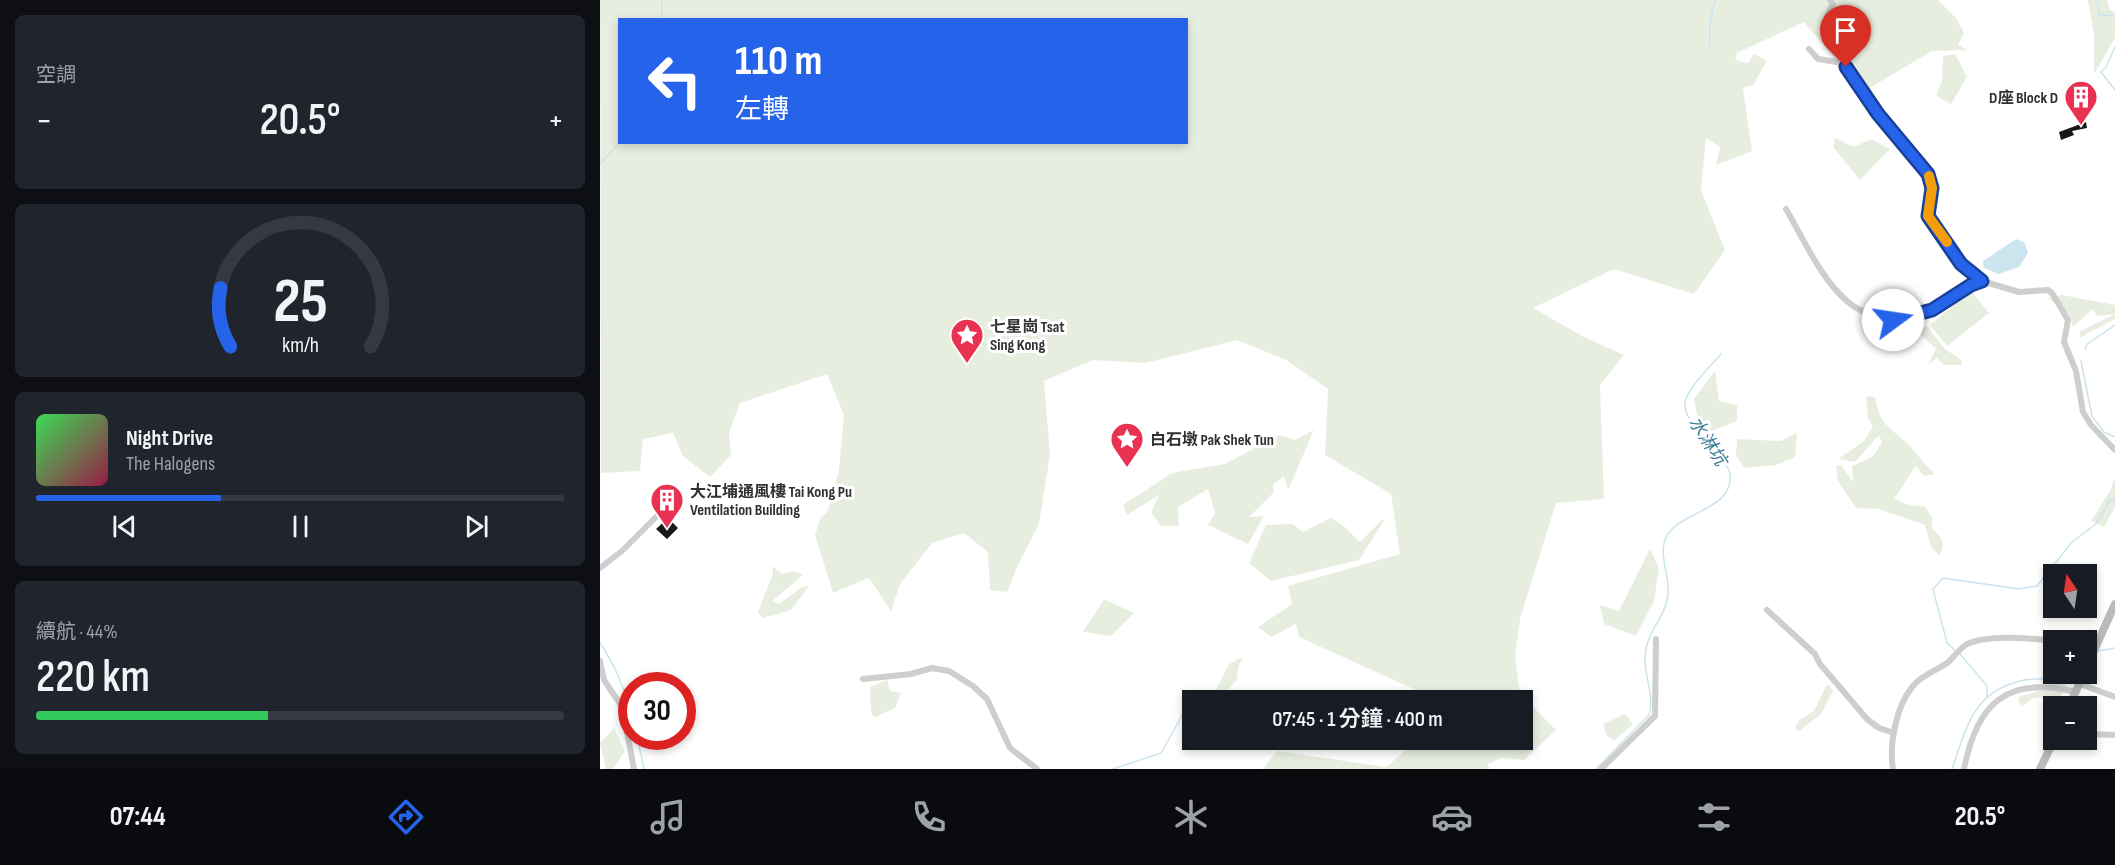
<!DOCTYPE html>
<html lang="zh-TW">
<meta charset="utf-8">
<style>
:root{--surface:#171b24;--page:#20242c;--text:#f1f3f6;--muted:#9ea1a6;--line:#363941;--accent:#2563eb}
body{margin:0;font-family:"Sofia Sans Condensed","Noto Sans TC",sans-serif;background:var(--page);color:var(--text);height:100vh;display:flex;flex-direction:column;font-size:22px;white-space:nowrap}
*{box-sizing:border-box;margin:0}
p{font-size:20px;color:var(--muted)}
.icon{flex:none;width:33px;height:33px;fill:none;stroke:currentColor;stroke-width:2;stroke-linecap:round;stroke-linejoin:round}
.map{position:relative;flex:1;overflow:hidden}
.panel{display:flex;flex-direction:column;gap:15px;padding:15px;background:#0d0f14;width:600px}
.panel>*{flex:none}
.guide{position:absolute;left:18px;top:18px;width:570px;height:126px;border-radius:0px;box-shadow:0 3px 9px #0003;background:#2563eb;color:#fff;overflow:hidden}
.needle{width:39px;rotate:347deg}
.fabs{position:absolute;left:1443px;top:564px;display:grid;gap:12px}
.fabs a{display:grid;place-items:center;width:54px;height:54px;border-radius:0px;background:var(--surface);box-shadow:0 3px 9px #0003;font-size:30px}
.speed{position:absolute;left:18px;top:672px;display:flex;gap:12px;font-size:30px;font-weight:700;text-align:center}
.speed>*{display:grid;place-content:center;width:78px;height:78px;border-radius:50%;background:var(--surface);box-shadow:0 3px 9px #0003;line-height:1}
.speed .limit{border:9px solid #d22;background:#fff;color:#111}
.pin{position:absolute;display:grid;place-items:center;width:51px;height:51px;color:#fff;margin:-62px -26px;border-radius:50% 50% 50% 0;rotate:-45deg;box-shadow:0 0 6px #0007}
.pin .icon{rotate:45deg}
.me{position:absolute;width:66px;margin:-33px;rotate:76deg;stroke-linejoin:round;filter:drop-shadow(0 0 4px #0008)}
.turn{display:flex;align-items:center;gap:21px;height:126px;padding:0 18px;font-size:27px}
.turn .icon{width:78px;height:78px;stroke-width:2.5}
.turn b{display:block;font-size:42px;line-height:51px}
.big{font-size:45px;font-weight:600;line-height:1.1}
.panel .widget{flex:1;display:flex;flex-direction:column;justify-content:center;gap:9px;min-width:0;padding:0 21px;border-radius:9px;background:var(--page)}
.panel .dial{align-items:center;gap:0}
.dial svg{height:156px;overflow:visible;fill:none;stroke:var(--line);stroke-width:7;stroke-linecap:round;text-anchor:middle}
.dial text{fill:var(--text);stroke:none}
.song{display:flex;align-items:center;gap:18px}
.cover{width:72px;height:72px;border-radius:9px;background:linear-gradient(135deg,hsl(130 70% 55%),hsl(340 70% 35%))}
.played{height:6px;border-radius:3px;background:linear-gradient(90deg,var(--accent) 35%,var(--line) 35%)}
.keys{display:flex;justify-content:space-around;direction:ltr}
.heat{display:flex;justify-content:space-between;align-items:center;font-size:33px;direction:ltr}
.charge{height:9px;border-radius:4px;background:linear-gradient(90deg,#34c759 44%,var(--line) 0)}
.trip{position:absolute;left:582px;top:690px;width:351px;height:60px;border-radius:0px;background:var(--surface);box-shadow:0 3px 9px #0003;font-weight:600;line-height:60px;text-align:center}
.dock{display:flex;height:96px;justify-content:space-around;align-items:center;background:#090b0e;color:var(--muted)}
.dock .icon{width:42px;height:42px}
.dock .selected{color:var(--accent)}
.dock b{font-size:27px;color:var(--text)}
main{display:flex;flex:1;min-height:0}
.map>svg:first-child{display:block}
</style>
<main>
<section class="panel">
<div class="widget"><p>空調</p>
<div class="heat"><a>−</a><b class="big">20.5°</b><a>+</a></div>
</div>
<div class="widget dial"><svg viewBox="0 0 100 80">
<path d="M14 69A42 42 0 1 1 86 69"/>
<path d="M14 69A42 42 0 0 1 9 39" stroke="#2563eb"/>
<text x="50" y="56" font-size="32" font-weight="700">25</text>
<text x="50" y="72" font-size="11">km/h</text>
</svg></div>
<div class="widget">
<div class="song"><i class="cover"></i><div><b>Night Drive</b><p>The Halogens</p></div></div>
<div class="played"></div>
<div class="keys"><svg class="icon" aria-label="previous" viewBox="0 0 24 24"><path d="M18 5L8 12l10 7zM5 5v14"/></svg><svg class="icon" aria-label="pause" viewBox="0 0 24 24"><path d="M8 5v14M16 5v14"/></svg><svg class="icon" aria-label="next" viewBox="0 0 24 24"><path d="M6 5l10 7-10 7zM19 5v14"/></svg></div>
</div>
<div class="widget"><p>續航 · 44%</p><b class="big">220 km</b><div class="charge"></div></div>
</section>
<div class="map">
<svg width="1515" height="769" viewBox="0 0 1515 769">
<rect width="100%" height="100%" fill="#fff"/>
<!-- green -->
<path fill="#e8eedf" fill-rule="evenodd" d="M0 0H1338L1356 18 1364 33 1358 44 1367 50 1332 51 1263 92 1204 22 1137 53 1135 60 1148 63 1154 54 1167 61 1153 85 1143 88 1152 151 1116 165 1120 147 1106 138 1101 190 1125 250 1094 294 1014 269 933 308 984 337 1024 355 1000 385 1004 499 956 503 920 619 915 657 920 694 956 730 924 760 901 758 888 764 889 769H663L677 751 786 767 812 745 813 740H922V700H817L818 691 699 637 696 624 671 637 658 627 692 604 688 586 800 554 791 494 725 455 728 389 686 360 637 340 545 363 493 360 444 381 450 455 439 524 418 565 407 592 390 590 388 552 364 533 332 543 300 584 291 611 269 578 233 593 215 535 220 519 228 511 239 470 244 415 227 374 140 403 129 433 131 455 110 477 83 456 73 433 43 439 40 471 1 473ZM20 20H586V142H20Z
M1488 0H1507L1510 10 1515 13V38L1494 74V35Z
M1355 54 1367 77 1351 104 1336 96 1342 81 1343 56Z
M1235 138 1254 147 1271 139 1290 149 1260 180 1233 147Z
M1371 291 1389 313 1347 346 1330 325Z
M1462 295 1515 305V319L1481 337 1479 332 1515 314 1497 316 1493 309 1473 327 1469 314 1448 298Z
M1327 326 1344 348 1361 360 1362 365H1344L1337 358 1328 365 1336 349 1318 332Z
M1115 371 1119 401 1137 405V421L1107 433 1097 414 1094 399Z
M1269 396 1275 397C1280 430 1298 430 1316 453 1322 461 1328 467 1335 474L1324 476 1316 466C1307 477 1303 488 1294 498L1308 505 1325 507 1332 517V528C1341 537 1347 543 1339 555L1331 547 1325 525 1279 509 1256 508 1238 481 1236 466 1241 465 1253 482 1252 466 1272 457 1282 443 1279 435 1255 462 1238 459 1264 441 1273 427 1268 418 1266 398Z
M714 430 688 490 684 476 673 485 674 492 649 517 664 516 648 544 608 525 615 513 608 489 578 507 579 526H561L551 512 559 495 527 515 523 505 572 473 625 464 679 435 695 440Z
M1197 433 1195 457 1176 465 1145 468 1136 456 1137 439 1181 441Z
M1515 477V507L1504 527 1491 521 1511 489Z
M731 518 745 527 760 542 782 520 785 519 759 560 671 581 649 563 666 525 693 524 703 532Z
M1050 549 1059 568 1054 601 1036 636 1004 624 1000 605 1019 611Z
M172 566 182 574 193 571 203 575 172 601 179 604 202 587 209 586 191 610 163 618 158 612 173 574Z
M504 599 534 613 511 636 483 632Z
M643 657 638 667 637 680 617 700H611L629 664Z
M1453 669 1454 674H1465L1469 676 1463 678 1466 683 1461 697 1433 698 1423 706 1418 702 1420 696 1444 690 1451 684 1443 683 1441 677Z
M287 680 290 691 301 693 295 708 274 718 271 711 270 687Z
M1229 685 1233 691 1221 714 1199 731 1195 728 1199 720 1214 711 1226 686Z
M1025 714 1033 724 1014 741 1007 736 1003 724Z
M14 728 25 751 13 769H6L0 743Z"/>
<!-- water -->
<path fill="#cbe4ee" d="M1416 239 1424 242 1428 253 1419 267 1399 274 1384 268 1383 261Z"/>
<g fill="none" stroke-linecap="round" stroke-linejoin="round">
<!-- stream -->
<path stroke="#cbe4ee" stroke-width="1.5" d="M1497 0 1500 15 1515 16
M62 20V0
M1110 46V22L1115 0
M1515 47 1506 67 1501 72 1515 90
M0 164 20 142
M1485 350 1487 344 1515 325
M1481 361 1492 416 1504 432 1515 437
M0 643C15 665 25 690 32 715
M1356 651 1347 643 1333 589 1343 578 1419 589 1437 586 1472 542 1496 524 1510 500H1515
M1498 651 1515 648
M1360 654 1387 686V698
M37 736 44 769
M513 769 561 753 593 696 605 695
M996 769 1049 715C1055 695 1044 677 1045 657 1046 630 1067 617 1068 593 1070 571 1053 547 1073 528 1089 512 1134 506 1130 474 1128 465 1119 454 1113 447 1104 436 1086 421 1085 406 1083 392 1112 365 1121 354
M1352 769C1367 726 1373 691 1424 680 1435 678 1448 681 1456 674"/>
</g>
<!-- building -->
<path fill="#181818" d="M1486 122 1487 128 1472 131 1474 135 1461 140 1459 132Z
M68 518 78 528 67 539 56 529Z"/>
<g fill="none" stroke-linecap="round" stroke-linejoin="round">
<!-- minor -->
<path stroke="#cecece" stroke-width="6" d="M1230 0 1233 4 1226 18 1243 62
M1209 49 1218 59 1243 63 1278 114 1328 174 1332 188 1328 217 1361 264 1382 281 1419 292 1448 290 1452 293 1468 320 1464 342 1476 371 1483 412 1491 425 1515 450
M1186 209C1220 268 1247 343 1330 311 1348 304 1362 283 1382 281
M0 568 22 551 62 511
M1167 610 1215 654 1220 664 1267 719 1279 728 1294 733
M1486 641 1496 644
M0 661 4 680 20 704 24 717 34 769
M263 679 311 674 332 668 349 671 373 686 387 699 410 748 437 769
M1480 684 1515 697
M1486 734 1515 735
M1001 769 1055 716 1056 639
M1293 769C1289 744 1296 706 1313 686 1322 675 1336 671 1347 663 1354 657 1359 649 1367 644 1389 634 1430 638 1454 641
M1364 769C1377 703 1407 675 1476 692"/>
<!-- secondary -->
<path stroke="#bbb" stroke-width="8" d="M1486 668 1515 604
M1469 706 1484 674
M1440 769 1454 740"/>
</g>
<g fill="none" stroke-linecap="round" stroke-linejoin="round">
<defs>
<path id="route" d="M1246 67 1278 114 1328 174 1332 188 1328 216 1361 264 1382 281 1371 285 1332 310 1293 320"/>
</defs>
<!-- route casing -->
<use href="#route" stroke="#184099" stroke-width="15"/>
<!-- route -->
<use href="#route" stroke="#2563eb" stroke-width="10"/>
<!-- slow -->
<path stroke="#f59e0b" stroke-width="10" d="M1329 176 1332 188 1328 216 1347 242"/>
</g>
<!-- icons -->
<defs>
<symbol id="building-pin" viewBox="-11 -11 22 30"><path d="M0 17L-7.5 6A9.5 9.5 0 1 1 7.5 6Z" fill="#e93152" stroke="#fff"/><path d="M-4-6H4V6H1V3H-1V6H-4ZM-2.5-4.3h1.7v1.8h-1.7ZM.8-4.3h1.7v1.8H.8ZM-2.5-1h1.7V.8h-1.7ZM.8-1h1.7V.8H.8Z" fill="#fff"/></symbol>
<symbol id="sight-pin" viewBox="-11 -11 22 30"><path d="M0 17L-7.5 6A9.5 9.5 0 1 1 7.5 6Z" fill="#e93152" stroke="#fff"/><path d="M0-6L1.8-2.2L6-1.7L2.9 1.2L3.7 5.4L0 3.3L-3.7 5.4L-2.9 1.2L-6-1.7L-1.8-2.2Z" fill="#fff"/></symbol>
</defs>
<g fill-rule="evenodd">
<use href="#building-pin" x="1462" y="78" width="38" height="52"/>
<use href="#sight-pin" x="348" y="316" width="38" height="52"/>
<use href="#sight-pin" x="508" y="420" width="38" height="52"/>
<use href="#building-pin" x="48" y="481" width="38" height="52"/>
</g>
<g text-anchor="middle" stroke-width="6" stroke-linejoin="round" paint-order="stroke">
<!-- poi labels -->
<g font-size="16" font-weight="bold" fill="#313131" stroke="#fff" text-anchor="start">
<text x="1458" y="103" text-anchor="end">D座 Block D</text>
<text x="390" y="332">七星崗 Tsat<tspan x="390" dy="18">Sing Kong</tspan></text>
<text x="550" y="445">白石墩 Pak Shek Tun</text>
<text x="90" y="497">大江埔通風樓 Tai Kong Pu<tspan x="90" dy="18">Ventilation Building</tspan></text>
</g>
<!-- water labels -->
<g font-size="18" font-style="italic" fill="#3c7c96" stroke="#fff">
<text transform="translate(1108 441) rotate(57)" y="6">水淋坑</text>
</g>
</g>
</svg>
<div class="fabs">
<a><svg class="needle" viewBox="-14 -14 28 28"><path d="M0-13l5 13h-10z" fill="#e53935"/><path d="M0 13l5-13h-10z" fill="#9ea1a6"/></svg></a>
<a>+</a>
<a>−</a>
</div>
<div class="speed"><div class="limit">30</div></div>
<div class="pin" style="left:1246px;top:67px;background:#d93025"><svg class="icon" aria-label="arrive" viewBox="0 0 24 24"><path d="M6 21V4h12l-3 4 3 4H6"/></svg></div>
<svg class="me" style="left:1293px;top:320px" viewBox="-20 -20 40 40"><circle r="19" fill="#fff"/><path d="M0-13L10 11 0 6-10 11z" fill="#2563eb"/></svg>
<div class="trip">07:45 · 1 分鐘 · 400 m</div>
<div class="guide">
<div class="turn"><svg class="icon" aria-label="left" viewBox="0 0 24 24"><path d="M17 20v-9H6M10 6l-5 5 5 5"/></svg><div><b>110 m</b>左轉</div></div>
</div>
</div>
</main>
<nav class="dock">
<b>07:44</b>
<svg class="icon selected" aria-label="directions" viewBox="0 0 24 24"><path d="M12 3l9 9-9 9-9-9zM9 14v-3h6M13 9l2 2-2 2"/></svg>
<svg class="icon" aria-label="music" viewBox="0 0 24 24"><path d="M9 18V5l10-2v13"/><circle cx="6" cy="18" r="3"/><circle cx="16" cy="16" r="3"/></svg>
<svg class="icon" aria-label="phone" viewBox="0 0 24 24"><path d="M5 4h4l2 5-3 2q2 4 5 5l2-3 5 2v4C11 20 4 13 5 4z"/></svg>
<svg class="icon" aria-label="climate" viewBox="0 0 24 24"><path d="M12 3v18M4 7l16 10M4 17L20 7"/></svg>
<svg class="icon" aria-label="car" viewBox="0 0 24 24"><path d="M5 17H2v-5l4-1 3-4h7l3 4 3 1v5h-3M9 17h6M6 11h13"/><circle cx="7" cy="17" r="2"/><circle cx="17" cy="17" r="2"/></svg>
<svg class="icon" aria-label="filters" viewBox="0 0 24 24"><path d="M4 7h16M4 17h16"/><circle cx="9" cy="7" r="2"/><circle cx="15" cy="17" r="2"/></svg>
<b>20.5°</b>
</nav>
